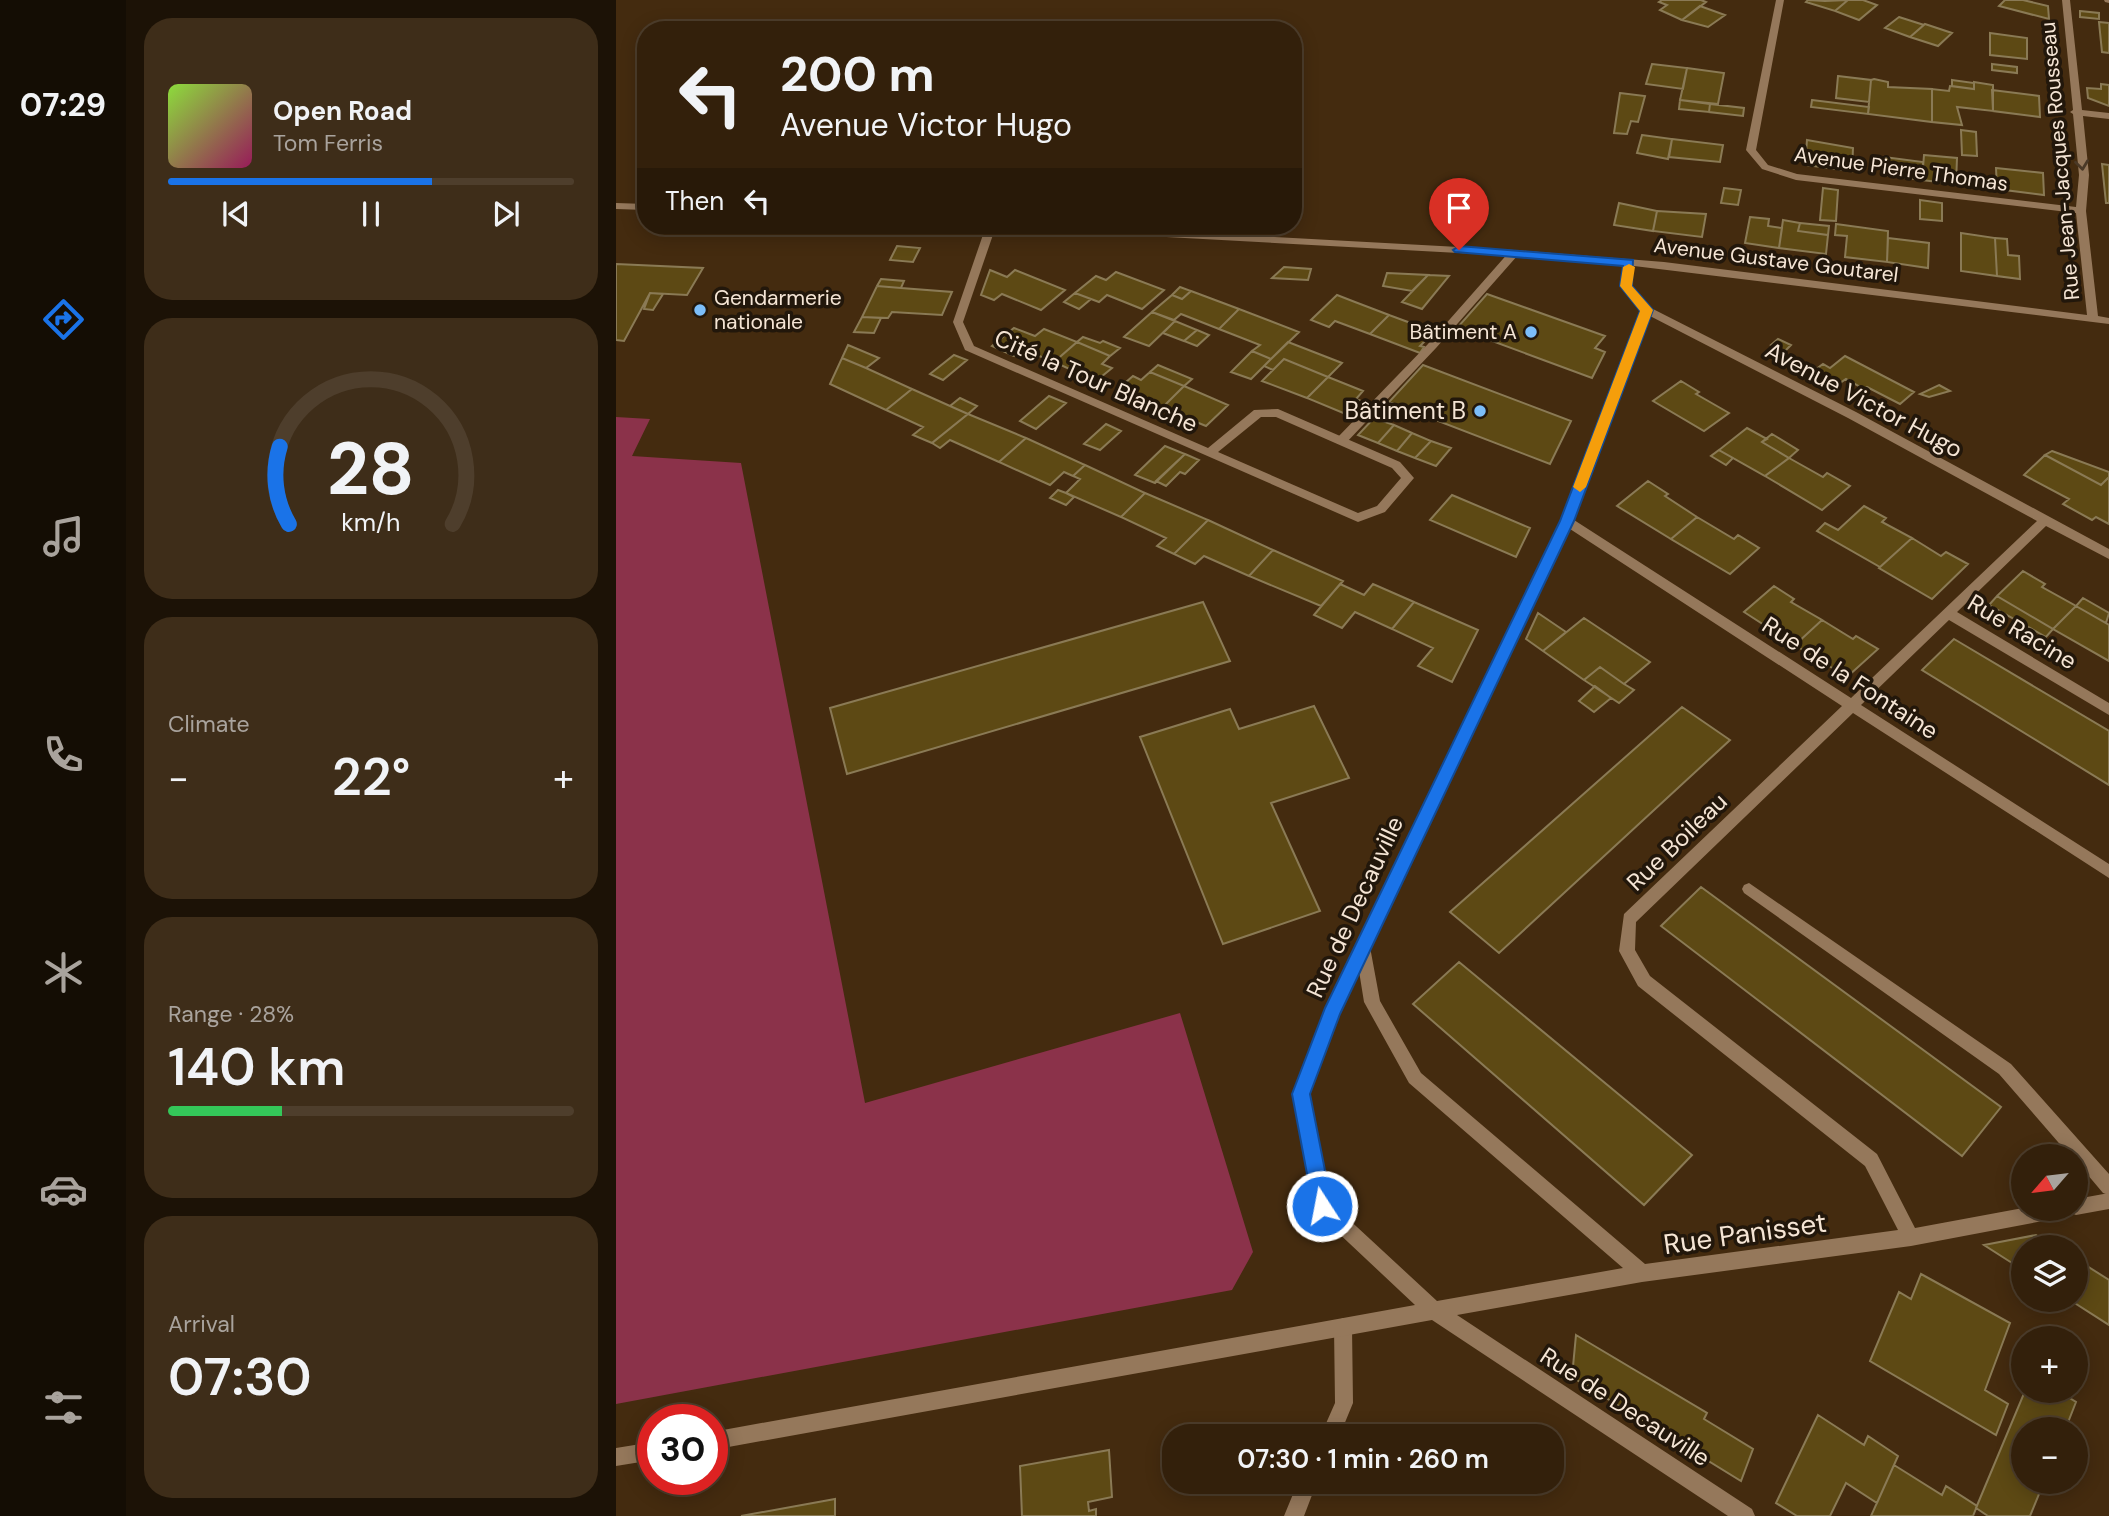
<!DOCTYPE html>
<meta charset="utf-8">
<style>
:root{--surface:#33200b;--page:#3e2d19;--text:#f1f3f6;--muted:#a9a39d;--line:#4e3e2c;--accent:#1a73e8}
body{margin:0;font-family:"DM Sans",sans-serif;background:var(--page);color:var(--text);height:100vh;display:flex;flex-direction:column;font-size:26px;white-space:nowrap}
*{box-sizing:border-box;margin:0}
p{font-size:23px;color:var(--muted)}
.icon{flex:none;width:38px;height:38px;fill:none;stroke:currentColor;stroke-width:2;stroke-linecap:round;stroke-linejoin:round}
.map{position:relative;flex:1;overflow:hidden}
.details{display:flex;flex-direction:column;gap:18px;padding:18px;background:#1c1206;width:490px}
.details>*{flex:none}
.hud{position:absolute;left:21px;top:21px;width:665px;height:214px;border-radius:28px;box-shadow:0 4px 18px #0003,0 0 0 2px var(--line);background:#33200b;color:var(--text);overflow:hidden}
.needle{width:46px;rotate:242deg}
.controls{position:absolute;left:1395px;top:1144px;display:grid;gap:14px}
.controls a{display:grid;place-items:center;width:77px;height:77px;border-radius:50%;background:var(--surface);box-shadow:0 4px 18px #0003,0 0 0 2px var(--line);font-size:35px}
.speed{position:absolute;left:21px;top:1404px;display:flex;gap:14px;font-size:35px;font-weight:700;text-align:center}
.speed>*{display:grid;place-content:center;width:91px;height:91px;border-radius:50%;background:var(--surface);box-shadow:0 4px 18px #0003,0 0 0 2px var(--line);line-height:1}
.speed .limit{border:10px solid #d22;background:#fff;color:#111}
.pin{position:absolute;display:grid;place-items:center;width:60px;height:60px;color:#fff;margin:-72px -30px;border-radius:50% 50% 50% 0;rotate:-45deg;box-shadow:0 0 7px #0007}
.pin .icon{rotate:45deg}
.me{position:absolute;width:77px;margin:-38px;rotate:349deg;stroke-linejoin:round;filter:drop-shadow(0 0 5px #0008)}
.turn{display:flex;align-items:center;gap:24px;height:147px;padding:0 28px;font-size:32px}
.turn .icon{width:91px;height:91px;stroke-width:2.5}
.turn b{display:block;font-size:49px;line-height:60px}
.then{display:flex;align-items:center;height:66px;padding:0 28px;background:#0003;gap:14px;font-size:26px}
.big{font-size:52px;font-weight:600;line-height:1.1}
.details .widget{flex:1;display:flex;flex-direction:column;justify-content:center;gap:10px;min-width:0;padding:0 24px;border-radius:28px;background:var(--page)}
.details .dial{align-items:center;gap:0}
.dial svg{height:182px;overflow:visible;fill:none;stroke:var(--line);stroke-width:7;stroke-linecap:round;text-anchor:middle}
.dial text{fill:var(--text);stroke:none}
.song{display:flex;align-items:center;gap:21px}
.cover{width:84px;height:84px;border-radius:10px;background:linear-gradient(135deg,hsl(90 70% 55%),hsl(330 70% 35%))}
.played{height:7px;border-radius:4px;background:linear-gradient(90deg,var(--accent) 65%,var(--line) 65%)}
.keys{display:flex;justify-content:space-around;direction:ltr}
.heat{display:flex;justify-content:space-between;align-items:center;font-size:38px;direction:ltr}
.charge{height:10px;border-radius:5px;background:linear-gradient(90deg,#34c759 28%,var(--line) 0)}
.trip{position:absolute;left:546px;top:1424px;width:402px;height:70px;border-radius:28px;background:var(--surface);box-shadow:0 4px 18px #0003,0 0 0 2px var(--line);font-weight:600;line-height:70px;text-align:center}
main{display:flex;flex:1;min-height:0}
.tabs{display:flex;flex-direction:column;width:126px;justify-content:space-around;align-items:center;background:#140d04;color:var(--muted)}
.tabs .icon{width:49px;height:49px}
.tabs .selected{color:var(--accent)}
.tabs b{font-size:32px;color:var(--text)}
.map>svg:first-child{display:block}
</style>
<main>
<nav class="tabs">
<b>07:29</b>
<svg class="icon selected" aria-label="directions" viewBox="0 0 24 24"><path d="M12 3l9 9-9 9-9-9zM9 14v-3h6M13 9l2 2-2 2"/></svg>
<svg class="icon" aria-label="music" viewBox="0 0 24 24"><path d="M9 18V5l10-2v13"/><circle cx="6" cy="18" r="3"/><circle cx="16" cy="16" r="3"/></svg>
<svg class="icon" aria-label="phone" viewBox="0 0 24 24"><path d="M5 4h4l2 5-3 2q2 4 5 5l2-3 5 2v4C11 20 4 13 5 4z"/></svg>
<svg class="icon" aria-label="climate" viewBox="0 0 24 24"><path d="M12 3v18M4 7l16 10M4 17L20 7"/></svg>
<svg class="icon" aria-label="car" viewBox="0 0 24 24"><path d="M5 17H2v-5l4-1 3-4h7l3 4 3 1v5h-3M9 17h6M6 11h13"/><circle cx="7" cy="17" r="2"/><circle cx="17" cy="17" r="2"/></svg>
<svg class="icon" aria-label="filters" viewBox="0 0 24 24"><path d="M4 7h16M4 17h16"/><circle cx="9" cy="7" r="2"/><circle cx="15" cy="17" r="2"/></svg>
</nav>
<section class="details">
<div class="widget">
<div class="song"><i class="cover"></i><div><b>Open Road</b><p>Tom Ferris</p></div></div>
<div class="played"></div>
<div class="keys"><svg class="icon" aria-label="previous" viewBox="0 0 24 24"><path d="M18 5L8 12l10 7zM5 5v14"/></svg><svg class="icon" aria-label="pause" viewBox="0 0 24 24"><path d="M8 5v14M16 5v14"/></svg><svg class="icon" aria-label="next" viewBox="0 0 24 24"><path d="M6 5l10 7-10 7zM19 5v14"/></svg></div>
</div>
<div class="widget dial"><svg viewBox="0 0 100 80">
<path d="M14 69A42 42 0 1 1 86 69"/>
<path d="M14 69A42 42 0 0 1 10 35" stroke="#1a73e8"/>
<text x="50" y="56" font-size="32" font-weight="700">28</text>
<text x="50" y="72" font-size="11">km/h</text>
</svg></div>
<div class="widget"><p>Climate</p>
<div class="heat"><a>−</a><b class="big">22°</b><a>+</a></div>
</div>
<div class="widget"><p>Range · 28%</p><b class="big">140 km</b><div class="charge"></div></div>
<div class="widget"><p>Arrival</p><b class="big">07:30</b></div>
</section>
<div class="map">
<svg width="1493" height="1516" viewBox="0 0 1493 1516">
<rect width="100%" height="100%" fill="#442b0f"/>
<!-- green -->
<path fill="#8b324a" d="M0 417 34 419 16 456 125 463 249 1103 564 1013 637 1252 616 1290 0 1404Z"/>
<!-- building -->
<path fill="#5d4914" stroke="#8a7a55" stroke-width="2" d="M1046 0H1085L1090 2 1066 20 1044 10 1051 5 1043 2Z
M1192 0 1209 1 1232 0 1219 11 1190 2Z
M1232 0H1247L1261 5 1243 20 1219 11Z
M1389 0H1407L1432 6 1433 19 1383 6Z
M1084 6 1109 15 1092 27 1066 20Z
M1464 11 1483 13V19L1464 17Z
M1283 17 1308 25 1294 37 1269 28Z
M1483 22 1493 23V53L1486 52Z
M1309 24 1336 33 1322 46 1294 37Z
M1374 33 1411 38V59L1374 55Z
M1036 64 1071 68 1067 89 1030 84Z
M1376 64 1401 67V73L1376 70Z
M1071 68 1108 73 1102 104 1064 100Z
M1222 76 1255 80 1253 102 1220 98Z
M1258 79 1272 82V87L1316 89V122L1252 114 1255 80Z
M1336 80 1358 83V89L1336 86Z
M1358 82 1377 85V111L1341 107 1346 125 1316 122V89L1333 91 1334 86 1358 89Z
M1485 84 1493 85V106L1472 98 1471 88 1485 89Z
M1376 90 1423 96 1424 117 1377 111Z
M1004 93 1029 96 1022 122 1015 121 1011 134 998 133Z
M1064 100 1094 104 1093 112 1063 109Z
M1196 100 1253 107 1252 114 1195 107Z
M1094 104 1128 108 1127 116 1093 112Z
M1345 130 1360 132 1361 156 1346 155Z
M1026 135 1056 139 1052 159 1021 153Z
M1056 139 1107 145 1104 162 1053 157Z
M1191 140 1237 148 1236 171 1189 165Z
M1308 155 1341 158 1340 184 1306 180Z
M1268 157 1307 162 1306 180 1267 175Z
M1486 164 1493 165V203H1490Z
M1380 168 1427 173 1428 195 1381 189Z
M1108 188 1125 190 1122 205 1105 203Z
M1207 188 1222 190 1220 221 1204 220Z
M1304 200 1326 203V221L1304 219Z
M1003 203 1041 211 1037 231 998 225Z
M1041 211 1090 214 1086 237 1037 231Z
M1134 217 1153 219 1152 226 1166 228 1163 248 1129 243Z
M1167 220 1184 223 1182 231 1212 235 1210 254 1163 248Z
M1184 223 1213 226 1212 235 1182 231Z
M1220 224 1272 231 1271 262 1229 257 1231 236 1219 235Z
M1345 233 1379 238 1381 276 1345 271Z
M1272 238 1313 243 1312 268 1271 262Z
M1379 238 1391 239 1392 255 1403 256 1404 279 1381 276Z
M281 246 304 248 297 262 274 260Z
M0 264 87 268 71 295 34 293 8 341 0 340Z
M668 267 695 269 692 280 656 278Z
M374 270 391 277 399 270 449 290 425 310 386 294 378 300 365 295Z
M500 272 548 290 526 309 491 295 483 302 459 293 480 276 490 280Z
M771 273 812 275 796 291 767 286Z
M812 275 833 276 806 309 786 302Z
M265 279 288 281 285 288 261 286Z
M261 286 285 288 336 292 326 315 276 312 272 318 246 317Z
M564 287 575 291 566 299 556 295Z
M575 291 623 309 603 329 565 314 558 320 536 312 556 295 566 299Z
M34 293 47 294 37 310 28 309Z
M459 293 475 299 463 309 448 302Z
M871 294 989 336 979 348 989 352 976 378 841 328Z
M721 295 739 302 773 315 754 334 719 321 713 327 695 320Z
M623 309 683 332 655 359 636 351 644 345 603 329Z
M536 312 559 321 533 346 508 337Z
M773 315 808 328 802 334 812 338 804 346 808 347 804 353 754 334Z
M246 317 265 318 258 333 238 332Z
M559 321 581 330 568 341 547 333Z
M398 328 419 336 428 329 461 342 438 362 406 349 398 356 376 346Z
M581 330 593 335 581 346 568 341Z
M467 337 484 343 487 341 504 348 494 356 461 342Z
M1162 339 1175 345 1169 351 1155 345Z
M461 342 494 356 486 364 496 368 480 381 438 362Z
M672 342 726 363 712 377 668 359 657 370 648 366Z
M232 345 263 358 250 368 226 358Z
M636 351 655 359 635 379 615 372Z
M338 355 351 360 327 380 314 374Z
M1229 356 1298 392 1284 404 1251 387 1248 389 1230 379 1221 385 1196 372 1207 364 1214 368Z
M226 358 250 368 296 389 270 410 214 384Z
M668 359 712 377 691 398 646 381Z
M542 365 576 379 568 386 534 372Z
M807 365 955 421 934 464 773 402Z
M534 372 568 386 546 408 502 389 517 376 525 380Z
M712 377 747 391 740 399 750 403 737 417 691 398Z
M1065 381 1083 392 1080 394 1113 413 1088 431 1037 401Z
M1323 385 1334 391 1313 397 1304 394Z
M568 386 612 405 590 426 546 408Z
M296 389 334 406 352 414 316 443 297 435 307 427 270 410Z
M433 396 450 403 420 429 404 421Z
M344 398 361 406 352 414 334 406Z
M352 414 410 438 383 462 334 440 324 448 316 443Z
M758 418 778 425 762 443 742 435Z
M490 424 505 431 484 450 468 444Z
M778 425 796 433 781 451 762 443Z
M1131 428 1151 439 1146 442 1173 458 1149 476 1103 450Z
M796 433 815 441 799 458 781 451Z
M1156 434 1182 450 1173 458 1146 442Z
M410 438 469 465 457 476 448 472 434 485 383 462Z
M815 441 835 448 820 466 799 458Z
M549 446 569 454 539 483 519 475Z
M1103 450 1117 458 1110 465 1095 456Z
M1436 451 1493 472V477L1485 485 1429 455Z
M569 454 583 460 569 474 564 472 550 486 540 481Z
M1429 455 1485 485 1493 477V524L1480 517 1476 520 1447 504 1453 499 1408 475Z
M1173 458 1207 477 1211 473 1234 486 1206 510 1149 476Z
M469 465 529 493 505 517 450 493 464 479 457 476Z
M1032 481 1052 494 1049 496 1081 517 1055 539 1001 506Z
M442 490 450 493 458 497 450 505 434 498Z
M529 493 592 520 558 554 541 546 550 538 505 517Z
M836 495 914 528 900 557 814 520Z
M1248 506 1270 518 1266 522 1296 538 1264 567 1201 531 1209 523 1222 530Z
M1081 517 1118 539 1122 535 1143 548 1114 574 1055 539Z
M592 520 657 550 633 576 588 556 579 564 558 554Z
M1296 538 1325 556 1330 552 1352 564 1316 599 1263 568Z
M657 550 727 581 705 606 633 576Z
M1407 571 1429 584 1426 587 1460 606 1437 629 1381 596Z
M724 584 748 595 757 584 798 602 776 629 739 612 726 628 698 615Z
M1158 586 1178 599 1175 602 1206 620 1179 645 1128 612Z
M1381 596 1437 629 1430 637 1373 605Z
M1467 598 1493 613 1490 623 1460 606Z
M587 602 614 661 231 774 214 708Z
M798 602 862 630 836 682 802 666 817 648 776 629Z
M1460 606 1493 625V661L1437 629Z
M922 613 950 632 927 651 910 639Z
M968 618 1034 662 1008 684 984 667 968 680 927 651Z
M1206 620 1237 639 1240 636 1262 649 1231 677 1179 645Z
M1338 639 1493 731V785L1306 670Z
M984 667 1008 684 1018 690 1003 703 968 680Z
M979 686 995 698 978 712 963 701Z
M698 706 733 778 655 803 704 911 607 944 524 737 614 709 623 729Z
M1066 707 1114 740 883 953 834 912Z
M1085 887 1385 1107 1346 1156 1045 926Z
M843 962 1076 1155 1028 1205 797 1004Z
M1420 1235 1441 1248H1407V1270L1368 1245Z
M1460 1259 1493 1280V1325L1454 1300H1460Z
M1305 1274 1394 1323 1369 1390 1392 1404 1380 1435 1254 1361 1283 1292 1295 1299Z
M960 1335 1091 1413 1088 1419 1137 1449 1125 1481 956 1377Z
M1409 1391H1442L1460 1402 1449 1430H1407V1482H1428L1414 1516H1372L1360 1508Z
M1202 1415 1248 1445 1252 1436 1282 1456 1261 1503 1230 1483 1214 1516H1181L1160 1503Z
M493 1450 496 1497 472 1502 473 1511 480 1509V1516H406L404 1466Z
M1278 1465 1326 1495 1330 1486 1361 1506 1357 1516H1255Z
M219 1499V1516H125Z"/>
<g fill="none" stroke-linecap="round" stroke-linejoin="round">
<!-- lane -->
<path fill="#95785b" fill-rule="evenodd" d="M898 250 902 251V255L820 348 729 444H721V438L812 344 894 251Z
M1133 883 1395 1064 1493 1174V1195L1487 1193 1460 1161V1157H1455L1383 1074 1128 893 1126 889 1128 885Z
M727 1318 733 1321 736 1327 737 1403 723 1437H704L719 1403 718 1327 721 1321Z
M682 1482H701L688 1516H668Z"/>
<!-- street -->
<path fill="#95785b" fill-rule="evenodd" d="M1160 0H1168L1140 150 1152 165 1181 174 1460 207 1463 175 1457 114 1454 112 1457 110 1446 0H1454L1466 110 1493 113V119L1467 116 1473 175 1470 211 1482 316 1493 318V324L1018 266 1015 287 1035 308 1240 412 1493 549V559L1430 526 1341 612 1493 703V715L1333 620 1245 705 1493 864V878L1237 713 1020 922 1019 950 1034 976 1261 1154 1299 1228 1407 1208 1460 1209V1199L1493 1193V1209L1460 1215 1455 1213 1448 1217 1295 1246 1026 1282 841 1315 1136 1509 1139 1516H1112L816 1320 96 1450V1432L799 1305 700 1212 677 1094 709 1008 945 521 1025 310 1005 287 1008 265 898 256 403 229 398 226H455L898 250 1048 262 1471 315 1460 213 1180 180 1146 169 1130 150ZM1034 316 1232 418 1421 521 1235 698 958 520ZM954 529 1226 706 1008 914 1003 951 1022 986 1249 1166 1282 1230 1029 1264 805 1073 764 1001 754 947ZM743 971 748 1002 793 1083 1007 1268 821 1301 714 1202 693 1094 723 1013Z
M1488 0H1493V3L1489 2Z
M0 203 30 204V210L0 209Z
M370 226H380L347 322 358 346 592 448 638 410 662 409 784 462 798 478 769 512 742 522 349 350 337 322ZM645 417H660L776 468 785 478 761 506 742 513 602 452Z
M37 1442V1460L0 1466V1448Z"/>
</g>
<!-- one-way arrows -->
<defs><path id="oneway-chevron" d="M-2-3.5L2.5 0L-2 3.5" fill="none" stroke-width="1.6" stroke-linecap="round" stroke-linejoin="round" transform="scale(1.75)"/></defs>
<use stroke="#4a3927" href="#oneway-chevron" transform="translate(1466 165) rotate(83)"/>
<!-- route -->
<path fill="#1a73e8" stroke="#114b97" stroke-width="2" d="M843 246 1017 260 1016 286 1037 310 958 521 724 1014 694 1094 716 1206 713 1212 706 1215 699 1212 697 1206 676 1094 709 1008 944 521 1024 311 1004 286 1007 266 839 252 837 250Z"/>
<!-- slow -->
<path fill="#f59e0b" d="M1013 264 1019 267 1016 286 1037 310 970 487 964 492 957 487 1024 311 1004 286 1007 267Z"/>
<!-- markers -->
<g fill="#7cbef9" stroke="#22170b" stroke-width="2.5">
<circle cx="84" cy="310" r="7"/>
<circle cx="915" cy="332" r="7"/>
<circle cx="864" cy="411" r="7"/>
</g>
<g text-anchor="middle" stroke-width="7" stroke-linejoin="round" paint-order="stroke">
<!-- far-street labels -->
<g font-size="21" fill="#f5e5d5" stroke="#22170b">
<text transform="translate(1444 161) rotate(-95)" y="7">Rue Jean-Jacques Rousseau</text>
<text transform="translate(1285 169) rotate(8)" y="7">Avenue Pierre Thomas</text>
<text transform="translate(1160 260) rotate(7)" y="7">Avenue Gustave Goutarel</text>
</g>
<!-- far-poi labels -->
<g font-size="21" fill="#f5e5d5" stroke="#22170b" text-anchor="start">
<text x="98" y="305">Gendarmerie<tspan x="98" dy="24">nationale</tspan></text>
<text x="901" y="339" text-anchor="end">Bâtiment A</text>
</g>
<!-- street labels -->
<g font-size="24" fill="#f5e5d5" stroke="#22170b">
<text transform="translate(480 381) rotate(24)" y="8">Cité la Tour Blanche</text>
<text transform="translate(1248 400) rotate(28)" y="8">Avenue Victor Hugo</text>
<text transform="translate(1406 632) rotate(31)" y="8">Rue Racine</text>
<text transform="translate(1234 678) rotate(33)" y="8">Rue de la Fontaine</text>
<text transform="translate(1061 842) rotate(-44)" y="8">Rue Boileau</text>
<text transform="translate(739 907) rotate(-65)" y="8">Rue de Decauville</text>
<text transform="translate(1009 1407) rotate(33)" y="8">Rue de Decauville</text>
</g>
<!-- poi labels -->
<g font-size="24" fill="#f5e5d5" stroke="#22170b" text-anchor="end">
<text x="850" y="419">Bâtiment B</text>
</g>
<!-- near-street labels -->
<g font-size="28" fill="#f5e5d5" stroke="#22170b">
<text transform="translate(1129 1233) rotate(-8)" y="10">Rue Panisset</text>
</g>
</g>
</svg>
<div class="controls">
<a><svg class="needle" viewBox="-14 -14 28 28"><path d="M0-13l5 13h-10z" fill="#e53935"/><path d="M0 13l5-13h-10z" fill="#a9a39d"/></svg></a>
<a><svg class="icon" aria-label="layers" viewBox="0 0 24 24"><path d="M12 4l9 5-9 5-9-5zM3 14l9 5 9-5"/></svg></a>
<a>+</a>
<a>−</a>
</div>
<div class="speed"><div class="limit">30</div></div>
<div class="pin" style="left:843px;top:250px;background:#d93025"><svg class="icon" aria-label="arrive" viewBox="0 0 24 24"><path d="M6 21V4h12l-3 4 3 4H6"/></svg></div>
<svg class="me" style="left:706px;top:1206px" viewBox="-20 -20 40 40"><circle r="17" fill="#1a73e8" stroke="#fff" stroke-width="3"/><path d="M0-11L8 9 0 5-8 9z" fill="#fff"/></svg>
<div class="trip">07:30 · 1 min · 260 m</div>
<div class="hud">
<div class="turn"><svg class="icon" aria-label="left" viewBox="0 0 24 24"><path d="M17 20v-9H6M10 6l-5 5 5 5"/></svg><div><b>200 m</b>Avenue Victor Hugo</div></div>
<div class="then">Then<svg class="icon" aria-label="left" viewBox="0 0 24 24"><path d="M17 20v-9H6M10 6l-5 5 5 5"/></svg></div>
</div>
</div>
</main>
